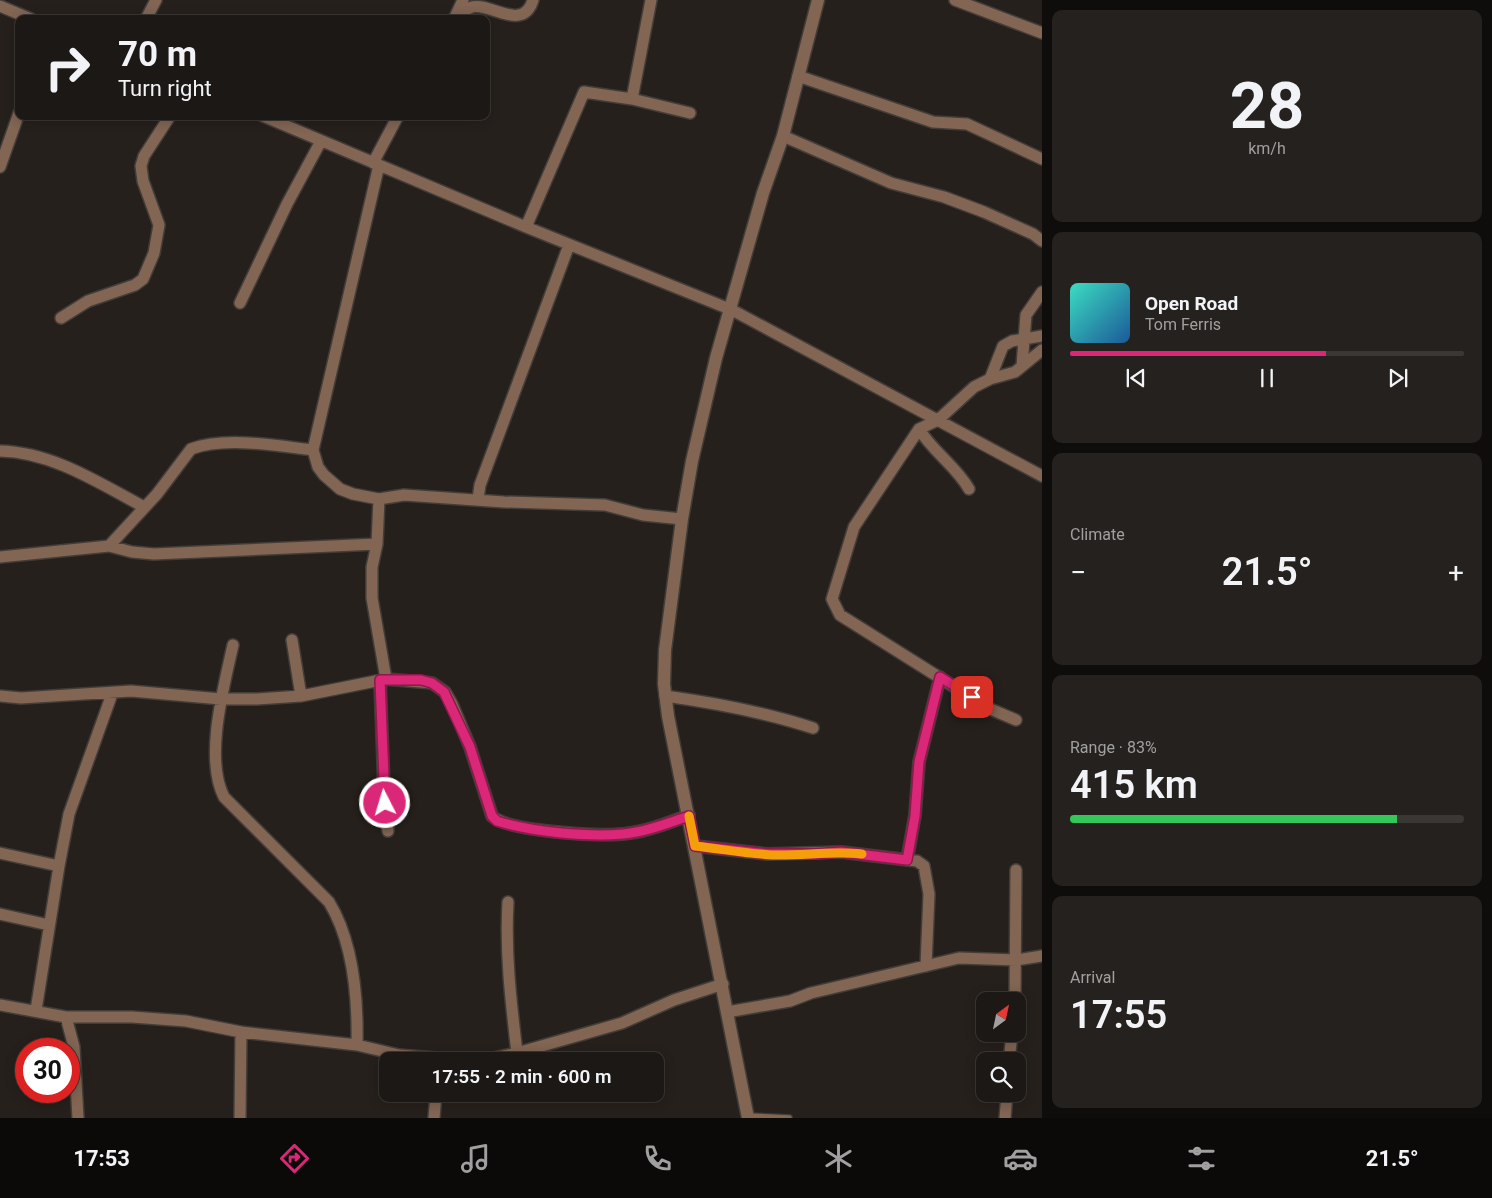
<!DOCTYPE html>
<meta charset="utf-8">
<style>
:root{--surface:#1c1815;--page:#25211e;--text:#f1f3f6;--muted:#a0a0a0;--line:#3a3734;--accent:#db2777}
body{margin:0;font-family:Roboto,sans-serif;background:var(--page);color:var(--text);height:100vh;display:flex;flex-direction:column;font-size:19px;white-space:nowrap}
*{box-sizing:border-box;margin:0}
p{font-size:16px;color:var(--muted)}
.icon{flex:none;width:28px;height:28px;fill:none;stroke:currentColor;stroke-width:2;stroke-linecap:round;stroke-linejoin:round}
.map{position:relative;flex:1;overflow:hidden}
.drawer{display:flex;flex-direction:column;gap:10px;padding:10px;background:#0f0d0c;width:450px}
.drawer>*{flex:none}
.hud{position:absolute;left:15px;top:15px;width:475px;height:105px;border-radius:10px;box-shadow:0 2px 12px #0003,0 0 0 1px var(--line);background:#1c1815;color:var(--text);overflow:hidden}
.needle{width:32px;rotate:33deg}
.tools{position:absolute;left:976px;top:992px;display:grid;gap:10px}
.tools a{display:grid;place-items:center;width:50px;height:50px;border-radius:10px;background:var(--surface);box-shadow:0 2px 12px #0003,0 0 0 1px var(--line);font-size:25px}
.speed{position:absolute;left:15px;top:1038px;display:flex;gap:10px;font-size:25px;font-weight:700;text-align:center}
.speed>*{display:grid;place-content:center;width:65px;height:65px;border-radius:50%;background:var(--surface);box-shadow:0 2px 12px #0003,0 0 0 1px var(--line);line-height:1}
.speed .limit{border:8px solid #d22;background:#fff;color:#111}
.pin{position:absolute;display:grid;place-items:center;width:42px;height:42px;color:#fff;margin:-21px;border-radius:10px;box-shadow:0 2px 8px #0006}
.me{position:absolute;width:55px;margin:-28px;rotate:355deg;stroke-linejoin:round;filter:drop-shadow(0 0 4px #0008)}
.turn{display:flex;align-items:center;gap:18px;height:105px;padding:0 20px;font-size:22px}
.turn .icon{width:65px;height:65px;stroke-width:2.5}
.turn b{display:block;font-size:35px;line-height:42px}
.big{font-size:38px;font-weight:600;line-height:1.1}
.drawer .tile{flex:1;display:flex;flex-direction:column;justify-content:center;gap:8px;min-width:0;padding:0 18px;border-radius:10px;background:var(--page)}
.drawer .dial{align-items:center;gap:0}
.dial b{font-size:65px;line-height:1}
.song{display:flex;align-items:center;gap:15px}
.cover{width:60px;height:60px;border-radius:8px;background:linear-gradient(135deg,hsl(170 70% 55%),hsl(210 70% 35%))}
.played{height:5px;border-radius:2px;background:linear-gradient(90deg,var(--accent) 65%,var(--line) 65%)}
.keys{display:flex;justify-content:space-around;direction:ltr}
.heat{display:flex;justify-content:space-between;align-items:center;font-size:28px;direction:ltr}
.charge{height:8px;border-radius:4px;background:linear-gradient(90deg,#34c759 83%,var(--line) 0)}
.trip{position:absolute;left:379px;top:1052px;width:285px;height:50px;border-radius:10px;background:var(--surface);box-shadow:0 2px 12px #0003,0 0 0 1px var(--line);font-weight:600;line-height:50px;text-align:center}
.tab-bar{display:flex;height:80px;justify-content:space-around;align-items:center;background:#0b0a08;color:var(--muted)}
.tab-bar .icon{width:35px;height:35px}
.tab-bar .current{color:var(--accent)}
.tab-bar b{font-size:22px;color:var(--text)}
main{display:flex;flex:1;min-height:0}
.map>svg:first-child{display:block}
</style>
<main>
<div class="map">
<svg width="1042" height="1118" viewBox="0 0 1042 1118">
<rect width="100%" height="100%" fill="#26201c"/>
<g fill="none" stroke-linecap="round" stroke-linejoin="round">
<defs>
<path id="service" d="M747 1116 789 1118"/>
<path id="minor" d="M955 0 1042 33
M0 6 31 19
M455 17C460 14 466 9 472 7 490 2 523 33 533 0
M455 17 463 0
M146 19 156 0
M798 76 933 122 967 124 1042 159
M632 99 651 0
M263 116 526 227 732 310 1042 476
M783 136 891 183 944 197 984 212 1033 234 1042 241
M373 163 398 116
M379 165 313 450 318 467 324 475 340 489 353 494 379 499 404 495 504 502 605 505 643 515 682 519
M0 167 19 113
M526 227 584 92 632 99 690 113
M240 303 287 204 321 141
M61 318 88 301 135 285 143 279 154 253 159 225 143 181 141 166 144 156 170 116
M1022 366 1026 315 1042 292
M990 379 1003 346 1012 341 1042 336
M919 429C933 452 956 466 969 489
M0 451C52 452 99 483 144 507
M379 499 377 544 372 567V598L386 679
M478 499 480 485 569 245
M109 546 157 494 191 449C225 436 278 446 313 450
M0 557 109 546 132 552 154 554 377 544
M292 640 301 696
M233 645C224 686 204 758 224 797L329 902C354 943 358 998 357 1045
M380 681 384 789 388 831
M0 696 21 698 131 691 221 699H257L301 696 386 679 432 683 445 692 452 704 470 747 492 816C508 832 599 836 623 834 646 832 668 823 689 815
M665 696C716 703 764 712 813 728
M1016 720 988 708 840 615 832 599 854 527 919 429 938 420 974 387 990 379 1015 372 1042 350
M695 846 767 854 841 852 917 861 924 866 929 894 926 966
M0 853 59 866
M907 860 915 815 919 762 940 677
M508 902C505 953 511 1002 517 1053
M0 914 49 925
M1015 1001 1016 870
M0 1005 66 1017H132L186 1021 241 1032 357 1045 399 1055 460 1060 489 1059 517 1053 622 1023 674 1000 723 984
M36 1010 59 866 69 814 112 694
M727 1012 790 1001 811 993 959 958 1016 960 1042 956
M66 1017 74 1047 78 1118
M1009 1061 1012 1034
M240 1118 241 1032
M434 1118 436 1094
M1005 1118 1007 1094"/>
<path id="tertiary" d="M748 1118 668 716 664 684 665 650 682 519 692 461 716 358 763 193 783 136 818 0"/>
</defs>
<!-- service casing -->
<use href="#service" stroke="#433d39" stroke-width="8"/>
<!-- minor casing -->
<use href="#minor" stroke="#433d39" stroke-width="14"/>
<!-- tertiary casing -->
<use href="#tertiary" stroke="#433d39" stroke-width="15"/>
<!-- service -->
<use href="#service" stroke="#826553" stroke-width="5.5"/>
<!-- minor -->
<use href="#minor" stroke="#826553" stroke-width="11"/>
<!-- tertiary -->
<use href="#tertiary" stroke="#826553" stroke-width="12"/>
</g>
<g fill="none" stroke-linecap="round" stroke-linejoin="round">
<defs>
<path id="route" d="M385 803 380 680H421L432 683 444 692 470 747 492 816 497 821C531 832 587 837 623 834 646 832 668 823 689 816L695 846 768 854H815L841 852 907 860 915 816 919 762 940 677 972 697"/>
</defs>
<!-- route casing -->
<use href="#route" stroke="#8e194d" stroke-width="12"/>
<!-- route -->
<use href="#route" stroke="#db2777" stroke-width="9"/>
<!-- slow -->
<path stroke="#f59e0b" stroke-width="9" d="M689 816 695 846C723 849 752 855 780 855 808 855 834 851 862 854"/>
</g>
</svg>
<div class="tools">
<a><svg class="needle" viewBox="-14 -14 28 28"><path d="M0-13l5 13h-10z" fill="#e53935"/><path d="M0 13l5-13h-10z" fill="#a0a0a0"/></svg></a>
<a><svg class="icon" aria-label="search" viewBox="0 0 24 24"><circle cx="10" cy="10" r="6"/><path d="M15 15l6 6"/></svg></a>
</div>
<div class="speed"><div class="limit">30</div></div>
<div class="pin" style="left:972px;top:697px;background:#d93025"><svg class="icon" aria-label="arrive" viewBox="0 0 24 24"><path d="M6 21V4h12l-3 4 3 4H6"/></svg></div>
<svg class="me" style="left:385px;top:803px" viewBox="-20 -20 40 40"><circle r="17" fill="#db2777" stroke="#fff" stroke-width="3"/><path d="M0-11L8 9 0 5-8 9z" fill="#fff"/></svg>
<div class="trip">17:55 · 2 min · 600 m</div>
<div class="hud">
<div class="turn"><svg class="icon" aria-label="right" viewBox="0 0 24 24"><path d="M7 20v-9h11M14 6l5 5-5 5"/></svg><div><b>70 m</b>Turn right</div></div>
</div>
</div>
<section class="drawer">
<div class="tile dial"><b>28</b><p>km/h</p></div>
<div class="tile">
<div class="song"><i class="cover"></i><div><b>Open Road</b><p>Tom Ferris</p></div></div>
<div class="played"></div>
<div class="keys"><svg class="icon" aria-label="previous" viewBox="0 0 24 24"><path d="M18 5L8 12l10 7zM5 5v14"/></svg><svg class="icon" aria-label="pause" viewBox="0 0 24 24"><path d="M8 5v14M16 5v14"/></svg><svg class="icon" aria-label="next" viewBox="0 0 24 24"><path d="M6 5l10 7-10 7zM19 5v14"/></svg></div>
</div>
<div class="tile"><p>Climate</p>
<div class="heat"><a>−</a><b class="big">21.5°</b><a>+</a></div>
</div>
<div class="tile"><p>Range · 83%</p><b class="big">415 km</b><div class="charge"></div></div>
<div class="tile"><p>Arrival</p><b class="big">17:55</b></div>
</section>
</main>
<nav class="tab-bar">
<b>17:53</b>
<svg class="icon current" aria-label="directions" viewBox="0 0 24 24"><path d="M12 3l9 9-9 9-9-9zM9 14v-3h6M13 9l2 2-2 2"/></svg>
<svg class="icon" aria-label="music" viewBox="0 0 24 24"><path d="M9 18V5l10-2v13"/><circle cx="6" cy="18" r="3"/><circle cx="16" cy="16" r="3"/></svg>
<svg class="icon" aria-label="phone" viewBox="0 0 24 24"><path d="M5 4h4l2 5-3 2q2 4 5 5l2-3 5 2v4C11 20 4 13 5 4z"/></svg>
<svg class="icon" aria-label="climate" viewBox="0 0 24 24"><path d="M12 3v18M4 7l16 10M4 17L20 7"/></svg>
<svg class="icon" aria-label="car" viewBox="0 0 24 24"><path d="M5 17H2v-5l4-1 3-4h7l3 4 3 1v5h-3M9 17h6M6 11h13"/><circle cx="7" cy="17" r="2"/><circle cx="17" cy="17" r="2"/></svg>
<svg class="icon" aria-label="filters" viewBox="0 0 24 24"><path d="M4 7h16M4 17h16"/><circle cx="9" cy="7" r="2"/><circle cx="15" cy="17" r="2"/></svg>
<b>21.5°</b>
</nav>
